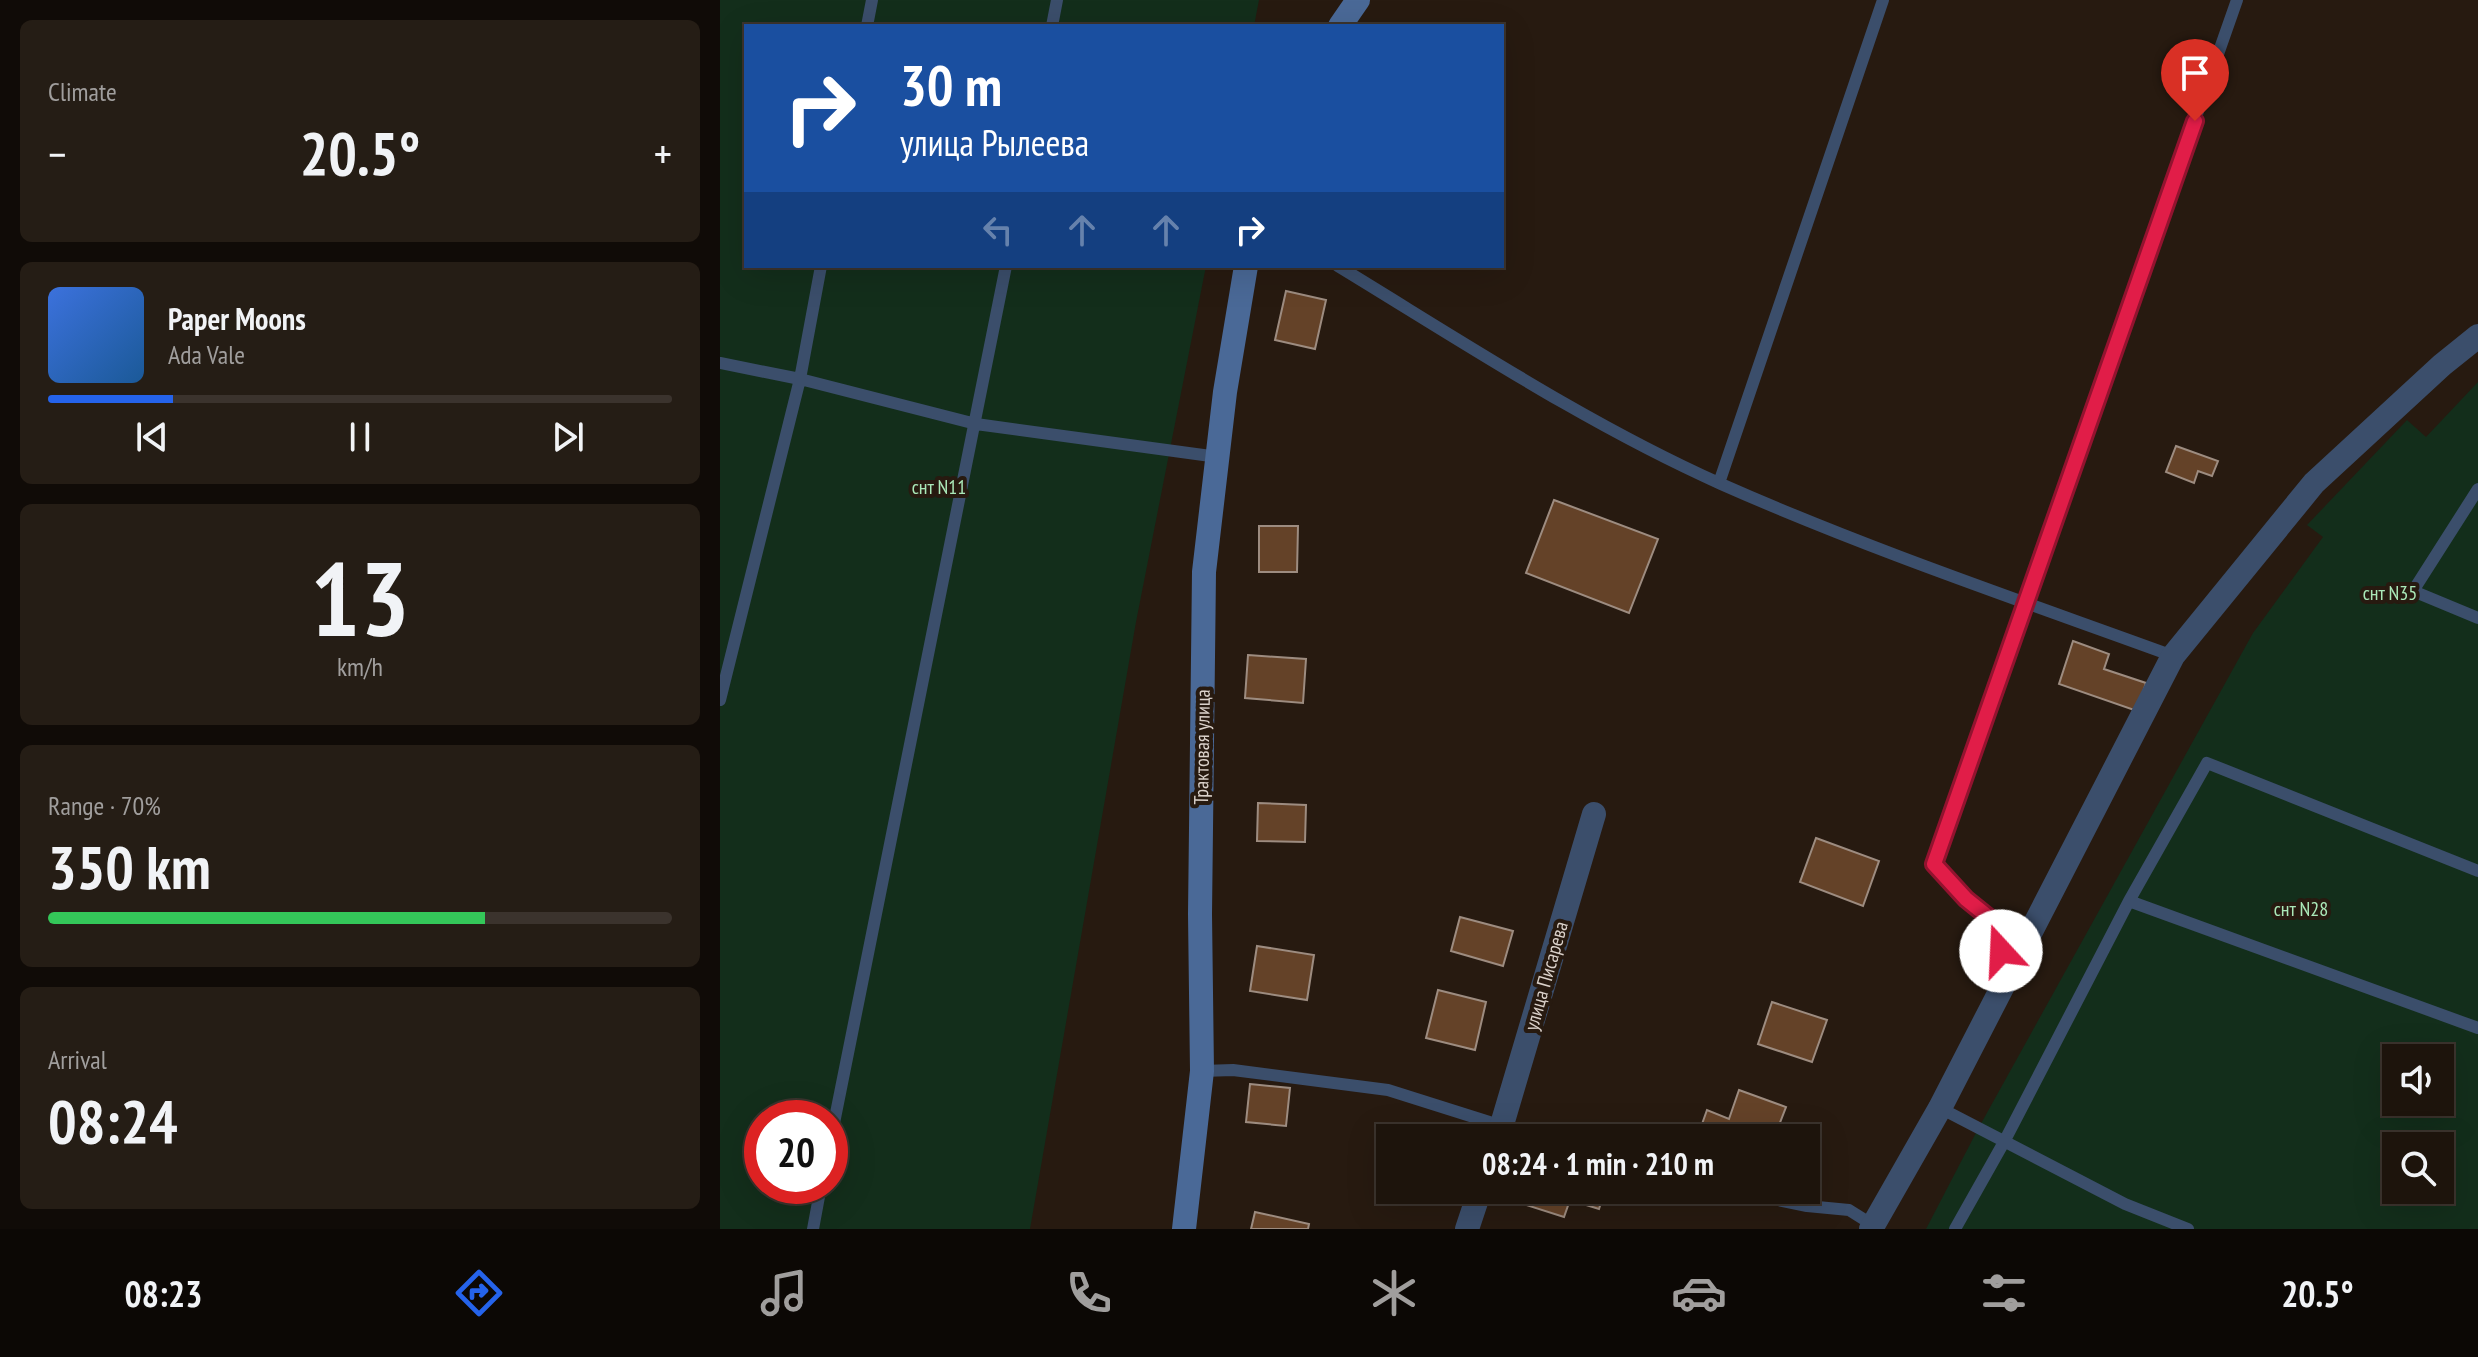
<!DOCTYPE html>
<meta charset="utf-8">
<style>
:root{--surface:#1d140c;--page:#251d15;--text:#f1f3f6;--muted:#a09e9d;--line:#3b332d;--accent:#2563eb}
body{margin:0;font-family:"PT Sans Narrow",sans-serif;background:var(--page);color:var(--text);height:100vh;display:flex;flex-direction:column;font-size:30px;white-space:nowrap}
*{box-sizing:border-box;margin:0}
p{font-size:26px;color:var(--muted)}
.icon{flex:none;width:44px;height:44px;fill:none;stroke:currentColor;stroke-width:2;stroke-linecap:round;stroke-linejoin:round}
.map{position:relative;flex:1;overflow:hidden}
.side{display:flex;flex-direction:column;gap:20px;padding:20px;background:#100b07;width:720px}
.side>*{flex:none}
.guide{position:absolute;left:24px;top:24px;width:760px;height:244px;border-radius:0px;box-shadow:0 8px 32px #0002,0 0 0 2px var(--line);background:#1a4fa0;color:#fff;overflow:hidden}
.controls{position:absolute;left:1662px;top:1044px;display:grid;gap:16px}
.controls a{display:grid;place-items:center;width:72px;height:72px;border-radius:0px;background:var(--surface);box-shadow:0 8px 32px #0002,0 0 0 2px var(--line);font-size:40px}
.speed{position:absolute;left:24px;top:1100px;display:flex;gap:16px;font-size:40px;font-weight:700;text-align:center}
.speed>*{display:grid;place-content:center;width:104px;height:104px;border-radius:50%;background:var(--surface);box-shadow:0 8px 32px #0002,0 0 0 2px var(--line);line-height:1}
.speed .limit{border:12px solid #d22;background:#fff;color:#111}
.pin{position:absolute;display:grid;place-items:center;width:68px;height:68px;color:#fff;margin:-82px -34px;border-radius:50% 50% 50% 0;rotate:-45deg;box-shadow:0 0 8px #0007}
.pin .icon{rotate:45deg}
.me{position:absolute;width:88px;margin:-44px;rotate:340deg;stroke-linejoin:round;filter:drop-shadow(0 0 6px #0008)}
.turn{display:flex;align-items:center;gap:28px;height:168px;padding:0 24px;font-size:36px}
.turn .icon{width:104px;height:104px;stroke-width:2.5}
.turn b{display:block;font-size:56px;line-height:68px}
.lanes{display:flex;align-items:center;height:76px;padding:0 24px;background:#0003;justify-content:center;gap:40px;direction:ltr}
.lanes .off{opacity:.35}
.big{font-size:60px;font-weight:800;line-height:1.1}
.side .tile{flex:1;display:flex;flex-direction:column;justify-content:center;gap:12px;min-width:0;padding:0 28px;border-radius:12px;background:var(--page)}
.side .dial{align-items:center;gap:0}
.dial b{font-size:104px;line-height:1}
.song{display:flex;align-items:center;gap:24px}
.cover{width:96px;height:96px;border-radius:12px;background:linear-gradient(135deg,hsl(220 70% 55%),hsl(210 70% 35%))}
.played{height:8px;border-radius:4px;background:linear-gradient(90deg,var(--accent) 20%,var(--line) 20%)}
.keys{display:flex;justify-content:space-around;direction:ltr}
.heat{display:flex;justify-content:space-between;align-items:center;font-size:44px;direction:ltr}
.charge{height:12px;border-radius:6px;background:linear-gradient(90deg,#34c759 70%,var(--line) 0)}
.trip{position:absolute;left:656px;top:1124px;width:444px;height:80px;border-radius:0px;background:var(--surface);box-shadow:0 8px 32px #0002,0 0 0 2px var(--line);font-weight:800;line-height:80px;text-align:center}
.menu{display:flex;height:128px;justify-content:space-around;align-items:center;background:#0c0805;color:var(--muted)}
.menu .icon{width:56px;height:56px}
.menu .on{color:var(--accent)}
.menu b{font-size:36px;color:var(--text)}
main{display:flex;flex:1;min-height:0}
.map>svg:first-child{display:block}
</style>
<main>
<section class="side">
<div class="tile"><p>Climate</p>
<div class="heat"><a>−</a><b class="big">20.5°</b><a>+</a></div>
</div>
<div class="tile">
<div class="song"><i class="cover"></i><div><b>Paper Moons</b><p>Ada Vale</p></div></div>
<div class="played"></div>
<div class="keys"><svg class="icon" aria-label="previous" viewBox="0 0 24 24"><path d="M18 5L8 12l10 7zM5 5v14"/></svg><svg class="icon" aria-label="pause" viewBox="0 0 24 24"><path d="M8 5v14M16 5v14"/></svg><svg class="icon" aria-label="next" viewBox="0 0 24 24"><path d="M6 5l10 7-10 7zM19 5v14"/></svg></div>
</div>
<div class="tile dial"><b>13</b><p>km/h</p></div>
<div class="tile"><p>Range · 70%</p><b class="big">350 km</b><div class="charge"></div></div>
<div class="tile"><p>Arrival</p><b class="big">08:24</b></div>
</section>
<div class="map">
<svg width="1758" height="1229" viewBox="0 0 1758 1229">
<rect width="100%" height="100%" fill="#271a10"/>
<!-- green -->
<path fill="#132e1b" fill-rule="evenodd" d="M0 0H539L534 26H26V266H486L416 622 310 1229H0ZM42 1118H110V1186H42Z
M1758 382V1229H1206L1258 1129 1533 633 1603 537 1587 525 1687 420 1706 437ZM1676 1058H1720V1102H1676ZM1676 1146H1720V1190H1676Z"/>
<!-- building -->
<path fill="#644228" stroke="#9d8c80" stroke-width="2" d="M566 291 606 300 595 349 555 340Z
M1456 446 1498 461 1492 476 1478 471 1474 483 1446 472Z
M834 500 938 539 909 613 806 573Z
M539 526H578L577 572H539Z
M1353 641 1389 654 1384 669 1426 683 1417 711 1339 684Z
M528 655 586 659 583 703 525 698Z
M538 803 586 805 585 842 537 841Z
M1096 838 1159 861 1143 906 1080 882Z
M740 917 793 931 783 966 731 951Z
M537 946 594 955 587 1000 530 991Z
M718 990 766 1002 755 1050 706 1038Z
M1052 1002 1107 1020 1092 1062 1038 1044Z
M530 1084 570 1088 566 1126 526 1122Z
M1019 1090 1066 1107 1054 1138H1026L1020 1136 1019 1138H977L987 1110 1009 1119Z
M807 1190H885L879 1209 850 1200 844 1217 803 1204Z
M535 1212 589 1224 588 1229H531Z"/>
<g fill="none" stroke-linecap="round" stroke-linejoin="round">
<!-- lane -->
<path stroke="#3b4e6b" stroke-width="12" d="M147 26 152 0
M332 26 337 0
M618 266C743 342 867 424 1001 484 1148 549 1302 601 1453 656
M0 363 80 379 256 424 498 457
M999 483 1163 0
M1758 489 1693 591 1758 618
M0 700 80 379 101 266
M1409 901 1758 1028
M1284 977 1277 924 1246 899 1214 864 1517 0
M482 1071 513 1070 668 1090 782 1126
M1220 1108 1405 1204 1468 1229
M110 1143 286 266
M1022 1190 1038 1196 1087 1206 1129 1210 1153 1225
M93 1229 101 1186
M1235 1229 1284 1142 1409 901 1487 763 1758 871"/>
<!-- street -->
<path stroke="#3b4e6b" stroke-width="24" d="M778 1138 874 814
M747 1229 760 1190
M1151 1229 1220 1108 1453 656 1594 483 1722 365 1758 336"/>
<!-- secondary -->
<path stroke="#4a6997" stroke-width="24" d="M620 26 638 0
M464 1229 482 1071 480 914 484 572 505 392 526 266"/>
</g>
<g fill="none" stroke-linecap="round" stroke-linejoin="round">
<defs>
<path id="route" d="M1281 951 1277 924 1246 899 1214 864 1475 121"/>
</defs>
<!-- route casing -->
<use href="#route" stroke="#92132f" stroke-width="20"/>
<!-- route -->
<use href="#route" stroke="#e11d48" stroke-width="14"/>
</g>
<g text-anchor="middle" stroke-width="8" stroke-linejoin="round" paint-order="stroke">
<!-- park labels -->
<g font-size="20" fill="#aae8b8" stroke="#271a10">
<text x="219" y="494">снт N11</text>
<text x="1670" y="600">снт N35</text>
<text x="1581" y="916">снт N28</text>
</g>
<!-- street labels -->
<g font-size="20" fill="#dbd2cb" stroke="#271a10">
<text transform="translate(482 747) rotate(-89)" y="7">Трактовая улица</text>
<text transform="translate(826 976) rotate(-74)" y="7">улица Писарева</text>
</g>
</g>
</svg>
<div class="controls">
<a><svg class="icon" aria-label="sound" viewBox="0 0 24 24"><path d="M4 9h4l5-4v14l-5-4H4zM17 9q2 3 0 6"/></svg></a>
<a><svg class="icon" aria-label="search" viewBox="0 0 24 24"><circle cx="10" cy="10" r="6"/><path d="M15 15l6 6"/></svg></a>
</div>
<div class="speed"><div class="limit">20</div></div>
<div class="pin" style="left:1475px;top:121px;background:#d93025"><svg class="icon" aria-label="arrive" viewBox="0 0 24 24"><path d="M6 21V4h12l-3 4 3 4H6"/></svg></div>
<svg class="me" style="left:1281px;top:951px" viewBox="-20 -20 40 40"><circle r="19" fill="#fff"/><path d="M0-13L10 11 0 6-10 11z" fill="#e11d48"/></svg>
<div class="trip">08:24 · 1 min · 210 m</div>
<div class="guide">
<div class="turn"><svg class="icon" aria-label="right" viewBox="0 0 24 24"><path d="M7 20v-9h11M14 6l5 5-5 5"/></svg><div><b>30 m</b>улица Рылеева</div></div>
<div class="lanes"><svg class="icon off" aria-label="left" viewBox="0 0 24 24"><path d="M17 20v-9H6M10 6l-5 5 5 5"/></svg><svg class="icon off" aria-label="ahead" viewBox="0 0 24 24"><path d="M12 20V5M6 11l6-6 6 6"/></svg><svg class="icon off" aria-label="ahead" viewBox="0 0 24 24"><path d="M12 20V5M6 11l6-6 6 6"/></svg><svg class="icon" aria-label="right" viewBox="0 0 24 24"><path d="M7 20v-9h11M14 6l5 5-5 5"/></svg></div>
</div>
</div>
</main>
<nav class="menu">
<b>08:23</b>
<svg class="icon on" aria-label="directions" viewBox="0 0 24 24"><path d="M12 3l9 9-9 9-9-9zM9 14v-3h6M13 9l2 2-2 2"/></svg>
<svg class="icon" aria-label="music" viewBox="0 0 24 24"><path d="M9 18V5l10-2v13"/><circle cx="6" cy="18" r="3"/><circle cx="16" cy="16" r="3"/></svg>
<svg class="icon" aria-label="phone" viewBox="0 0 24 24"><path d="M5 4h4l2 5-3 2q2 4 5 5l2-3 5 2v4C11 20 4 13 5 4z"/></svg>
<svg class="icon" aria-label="climate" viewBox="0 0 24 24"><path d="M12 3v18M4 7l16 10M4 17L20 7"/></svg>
<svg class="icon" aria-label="car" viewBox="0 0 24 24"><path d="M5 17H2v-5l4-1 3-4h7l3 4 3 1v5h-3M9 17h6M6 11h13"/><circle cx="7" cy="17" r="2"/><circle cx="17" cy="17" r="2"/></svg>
<svg class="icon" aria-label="filters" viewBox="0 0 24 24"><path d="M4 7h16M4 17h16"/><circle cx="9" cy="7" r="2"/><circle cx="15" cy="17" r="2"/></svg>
<b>20.5°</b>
</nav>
